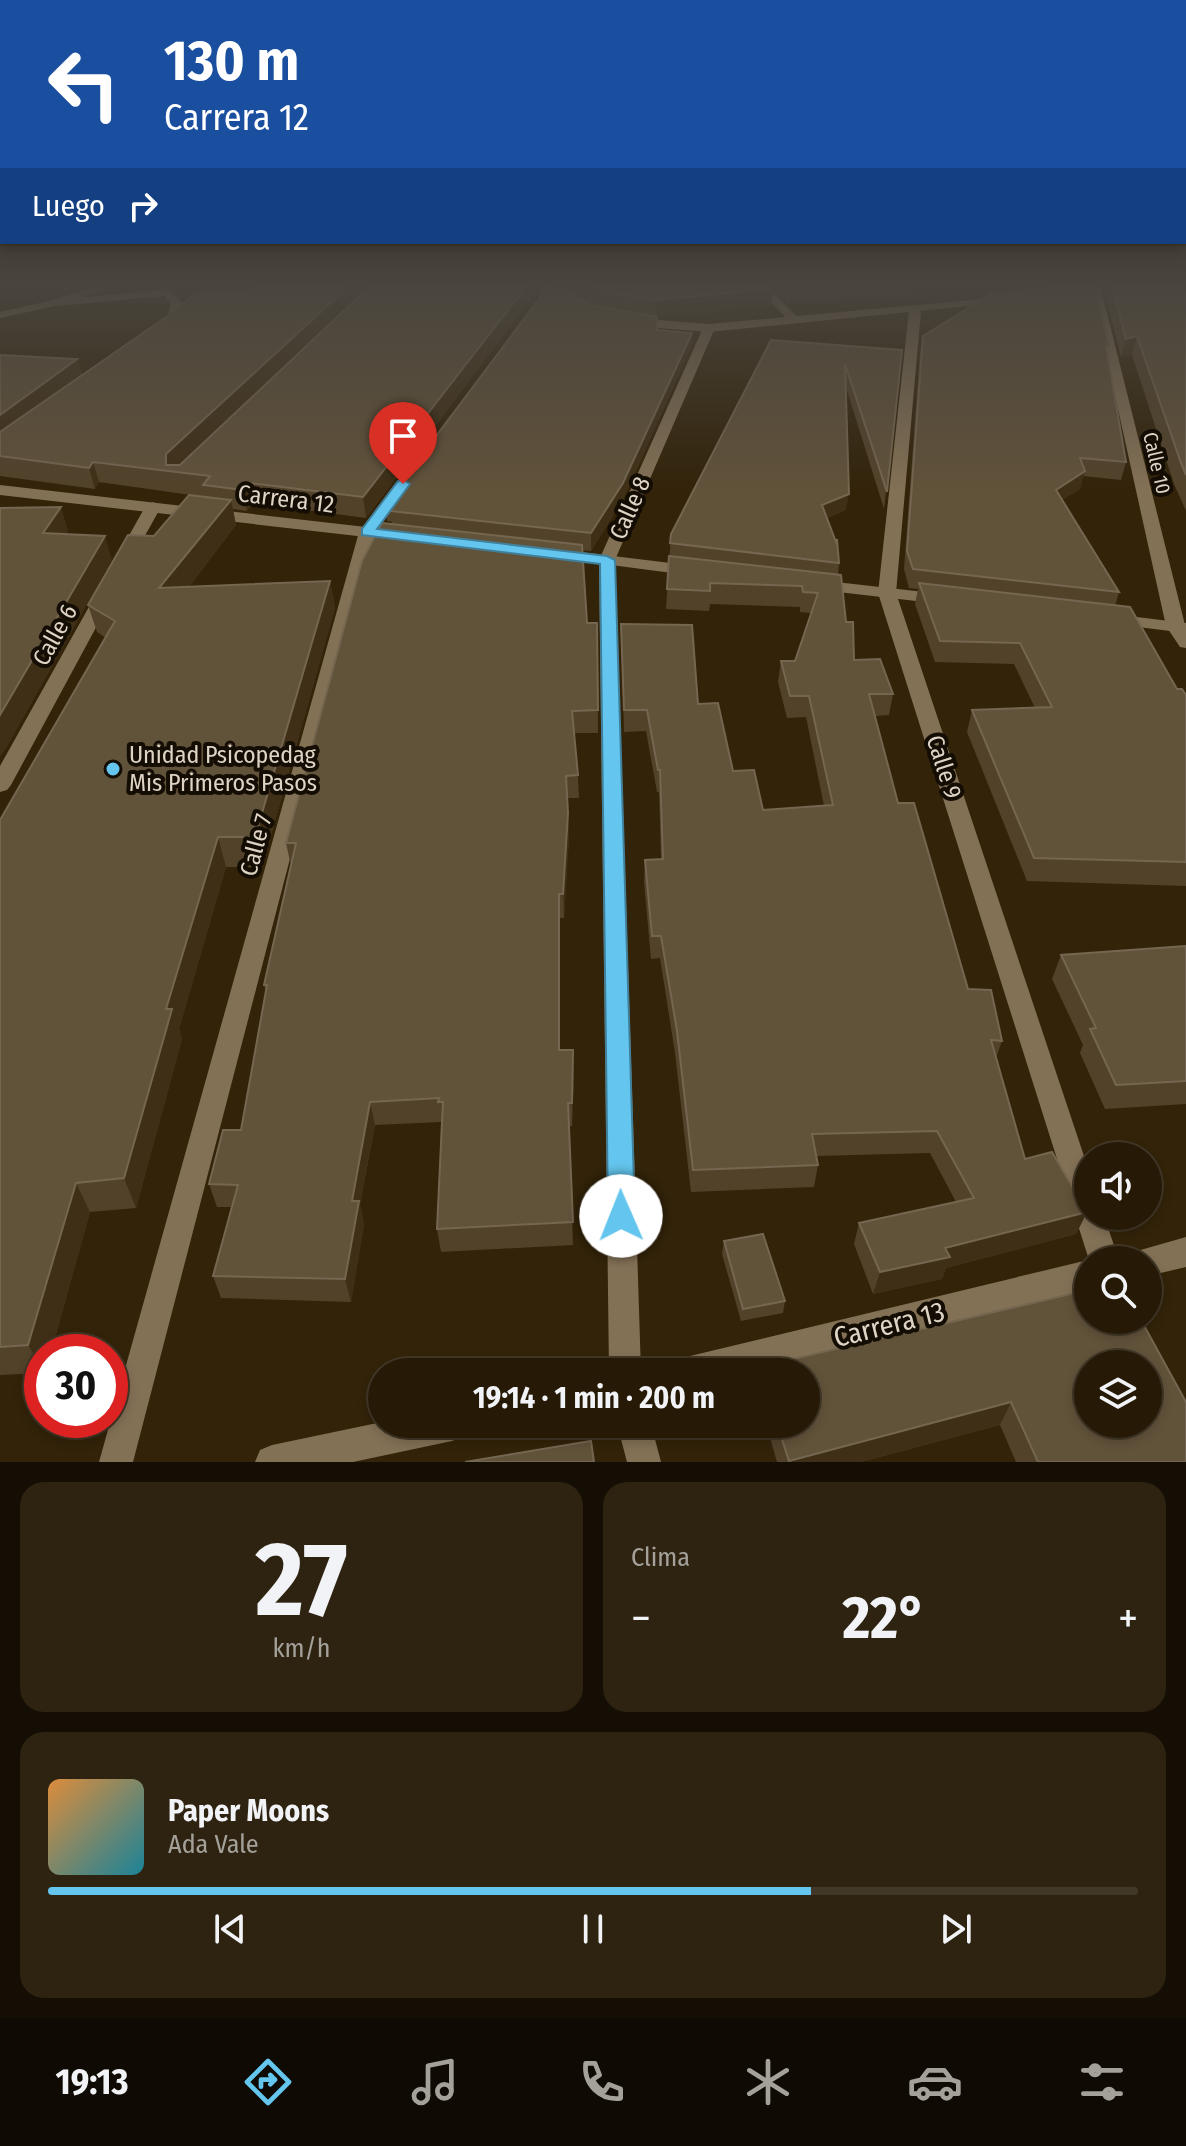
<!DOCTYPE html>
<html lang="es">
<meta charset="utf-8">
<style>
:root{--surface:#261a07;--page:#2e2311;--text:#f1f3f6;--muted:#a4a19b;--line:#423828;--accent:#64c5ee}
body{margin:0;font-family:"Fira Sans Condensed",sans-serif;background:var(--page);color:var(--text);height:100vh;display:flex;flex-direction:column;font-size:30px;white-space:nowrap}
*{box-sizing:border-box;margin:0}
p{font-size:26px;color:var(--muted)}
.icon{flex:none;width:44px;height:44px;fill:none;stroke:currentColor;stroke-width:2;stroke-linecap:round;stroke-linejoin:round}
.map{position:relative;height:1462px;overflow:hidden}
.details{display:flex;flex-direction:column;gap:20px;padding:20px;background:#150e04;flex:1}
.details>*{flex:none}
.hud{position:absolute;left:0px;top:0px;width:1186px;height:244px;box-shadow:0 4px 12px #0003,0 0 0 2px var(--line);background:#1a4fa0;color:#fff;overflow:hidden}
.tools{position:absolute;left:1074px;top:1142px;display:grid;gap:16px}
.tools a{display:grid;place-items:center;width:88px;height:88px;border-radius:50%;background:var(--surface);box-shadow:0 4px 12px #0003,0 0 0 2px var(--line);font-size:40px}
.speed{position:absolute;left:24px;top:1334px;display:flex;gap:16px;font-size:40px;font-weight:700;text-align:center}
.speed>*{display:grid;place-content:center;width:104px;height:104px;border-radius:50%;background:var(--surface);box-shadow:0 4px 12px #0003,0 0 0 2px var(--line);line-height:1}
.speed .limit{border:12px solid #d22;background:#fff;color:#111}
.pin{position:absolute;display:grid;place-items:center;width:68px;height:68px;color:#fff;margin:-82px -34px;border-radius:50% 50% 50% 0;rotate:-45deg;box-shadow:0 0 8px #0007}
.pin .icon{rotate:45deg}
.me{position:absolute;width:88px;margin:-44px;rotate:359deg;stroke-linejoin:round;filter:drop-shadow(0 0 6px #0008)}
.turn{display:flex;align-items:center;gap:28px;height:168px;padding:0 32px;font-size:36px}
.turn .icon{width:104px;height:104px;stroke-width:2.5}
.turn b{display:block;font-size:56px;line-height:68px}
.then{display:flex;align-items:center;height:76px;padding:0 32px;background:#0003;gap:16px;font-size:30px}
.big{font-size:60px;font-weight:700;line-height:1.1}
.details .widget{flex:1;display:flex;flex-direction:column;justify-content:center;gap:12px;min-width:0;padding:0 28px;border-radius:24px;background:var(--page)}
.details .dial{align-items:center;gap:0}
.dial b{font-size:104px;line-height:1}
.song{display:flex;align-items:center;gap:24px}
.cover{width:96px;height:96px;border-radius:12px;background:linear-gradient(135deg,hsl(30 70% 55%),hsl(190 70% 35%))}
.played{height:8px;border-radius:4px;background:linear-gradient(90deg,var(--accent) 70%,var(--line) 70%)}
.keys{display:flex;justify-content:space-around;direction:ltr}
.heat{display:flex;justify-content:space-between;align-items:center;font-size:44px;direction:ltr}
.details .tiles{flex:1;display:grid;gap:20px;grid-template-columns:1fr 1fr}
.widget:last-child{grid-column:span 2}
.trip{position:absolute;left:368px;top:1358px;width:452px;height:80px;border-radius:40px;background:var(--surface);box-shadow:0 4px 12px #0003,0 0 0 2px var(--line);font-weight:700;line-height:80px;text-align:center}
.tab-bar{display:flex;height:128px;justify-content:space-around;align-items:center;background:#0f0a03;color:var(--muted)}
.tab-bar .icon{width:56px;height:56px}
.tab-bar .selected{color:var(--accent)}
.tab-bar b{font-size:36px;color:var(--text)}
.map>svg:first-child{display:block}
</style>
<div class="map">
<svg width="1186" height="1462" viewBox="0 0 1186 1462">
<rect width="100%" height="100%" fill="#322309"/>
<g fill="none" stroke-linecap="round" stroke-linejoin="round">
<!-- street -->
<path fill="#837156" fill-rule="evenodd" d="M757 287H768L799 319V323H791Z
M1091 287 1101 289 1186 629V648L1180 647 1166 626Z
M168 289 183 304 177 320 159 332 153 328 168 316 171 304 165 296 56 306 50 303 56 300Z
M915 308 921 311 896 593 1088 1168V1216H1104L1119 1260H1089L878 593 909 311Z
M709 324 715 328 615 560 641 1372H609L599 560 703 328Z
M401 481 409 486 375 532 133 1462H99L359 532 396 483Z
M153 502 161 507 133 557 125 562 119 560 117 557 145 507Z
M104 591 113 596 11 785 7 790 0 792V766L95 596Z
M1186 1237V1267L1148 1276V1260H1133L1137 1251Z
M1088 1260V1290L757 1372H674L678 1360 690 1356Z
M382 1422 469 1424 464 1436 452 1441 353 1462H255L260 1450 272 1445Z
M617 1424H651L661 1462H627Z"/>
<!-- secondary -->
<path fill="#837156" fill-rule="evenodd" d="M94 287H110L60 305 0 318V312L53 300Z
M533 287H547L574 301 564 303Z
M1090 287H1124L1118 290 1070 295 1064 292Z
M1003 297 1007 298V302L709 332 632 326 626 322 632 318 709 324Z
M0 485 401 531 409 536 401 541 0 495Z
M556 549 695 566 703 571 695 576 550 557 548 554Z
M818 580 942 594 951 599 942 604 812 589 809 585Z
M1112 614 1186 623V633L1106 623 1103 619 1106 615Z"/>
</g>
<!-- wall -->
<path fill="#52422a" d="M256 287H368L288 364 369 287H535L536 292 366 518 253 503 247 511 233 509 236 525 189 587 330 581 335 608 262 867H226L179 1029 182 1039 136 1208 90 1212 51 1352H42V1373L0 1375V820L106 638 97 632 88 605 154 536 205 497 99 482 95 489 0 476V355L77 359 82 375 250 291Z
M553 287H770L771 306 657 317V330L692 333 691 347 623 500 591 551 582 550 587 623H597L598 733H574L578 775 579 798H567L569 836 564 918H560V1050L574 1073 572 1126H569L573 1245 441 1252 437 1229 441 1122 375 1125 360 1205 364 1224 351 1302 221 1298 213 1276 231 1207H217L209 1184 241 1130 266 991 264 985 291 866 286 843 392 524V522L387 521 385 504 591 305 594 306Z
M772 287H1010L789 304Z
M1012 287H1095L1126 462 1121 480 1083 476 1080 489 1062 500 1119 592 1115 606 1177 689 1186 695V886L1027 881 967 732 972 710 1035 708 1014 664 935 662 915 604 918 589 909 588 904 569 920 352 923 336 1011 291Z
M1108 287H1186V511L1174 484 1132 355 1121 357 1105 294Z
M771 340 902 350 884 509 846 387V510L827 518 839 563 838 575 846 622 854 660 893 694 889 715 875 716 898 803 968 989 1002 1041 996 1058 1025 1159 1087 1212 1076 1234 946 1268 942 1279 873 1294 854 1244 859 1223 956 1202 930 1153 816 1156 818 1165 814 1187 691 1192 675 1053 660 958 651 959 644 882 645 860 661 859 659 792H657L646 731 624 732 621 624 698 704 733 771 763 810 824 806 806 717 787 718 778 682 781 661H795L811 613 800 612V607L710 604 709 611 666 609 671 534Z
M1186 946V1104L1105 1109 1080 1053 1083 1045 1052 979 1061 955Z
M724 1241 785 1301 783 1313 741 1321 722 1254Z
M1088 1290 1186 1462H1016L1000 1425 861 1462H777L766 1424H806V1372H759V1367Z"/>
<!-- shaded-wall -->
<path fill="#3f2f16" d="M348 287H368L174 472 166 465V454Z
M526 287H535L536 292 366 518 363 497Z
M791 287H1010L789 304Z
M1012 287H1071L1010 294Z
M772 289 771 306 656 317 657 300Z
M692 333 691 347 623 500 591 551V533Z
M1137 336 1132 355 1121 357 1126 339Z
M77 359 82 377 0 439V415Z
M93 462 99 482 95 489 89 468Z
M1085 471 1080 489 1051 507 1056 490Z
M249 483 253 503 247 511 243 490Z
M849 494 846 510 820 521 822 505Z
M231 500 236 525 167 616 159 588Z
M61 507 68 531 51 558 43 533Z
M105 536 112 560 7 747 0 757V715Z
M330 581 335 608 262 867 255 837Z
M568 813 569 836 564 918 563 894Z
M218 837 226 867 179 1029 182 1039 136 1208 124 1178 166 1009Z
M573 1050 574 1073 572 1126V1103Z
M370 1102 375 1125 360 1205 364 1224 351 1302 345 1279 352 1201Z
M76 1183 90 1212 51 1352H42V1367L28 1345Z
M1087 1212 1076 1234 946 1268 942 1279 873 1294 880 1272 945 1248Z
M1011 1402 1000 1425 861 1462H789Z"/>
<!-- building -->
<path fill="#61523a" stroke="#746650" stroke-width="2" fill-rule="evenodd" d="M256 287H348L166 454V465H180L369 287H526L363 497 249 483 243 490 203 485 210 476 93 462 89 468 0 456V432L169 315 198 291H250Z
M548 287H553L591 305 657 317V330L692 333 623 483 591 533 390 511 393 505 385 504Z
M590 287H770L772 289 657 300 600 291Z
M1054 287H1095L1109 346H1106L1126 462 1080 458 1085 471 1056 490 1119 592 913 569 907 551 923 336 991 294Z
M1112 287H1186V475L1181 463 1137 336 1126 339Z
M771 340 902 350 887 492 845 364 849 494 822 505 836 542 837 539 839 563 670 543 671 534Z
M0 355 77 359 0 415Z
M189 495 231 500 159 588 330 581 255 837H218L166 1009H172L124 1178 76 1183 28 1345 0 1347V820L115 621 88 605 128 535 154 536Z
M61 507 43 533 105 536 0 715V508Z
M382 523 582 545 587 623H597L598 710 572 711 578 775 566 776 568 813 563 894H559V1050H573L572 1103H568L573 1222 437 1229 443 1102H438L439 1098 370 1102 352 1201H359L345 1279 213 1276 238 1185 209 1184 223 1130H241L267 985H264L296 843H286L362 561Z
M669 556 841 575 846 622H853L854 660 880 659 893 694H869L898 803H914L968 989 991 990 1002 1041 991 1040 1025 1159 1052 1152 1087 1212 945 1248 950 1257 880 1272 859 1223 974 1198 937 1131 812 1134 818 1165 693 1170 677 1031 661 936H652L645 860 663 859 660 770H658L647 710H624L621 624 692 625 698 704 718 703 733 771 754 770 763 810 833 805 809 696H790L781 661H795L818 593 803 592 802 586 710 583V591L667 589Z
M919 583 1130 607 1177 689H1182L1186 695V862L1034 858 972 710 1052 707 1020 643 940 641Z
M1186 946V1081L1116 1085 1090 1029 1096 1028 1061 955Z
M763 1234 785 1301 743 1309 724 1241Z
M1088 1290V1320H1141L1186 1402V1462H1038L1011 1402 789 1461 777 1424H806V1372H761L759 1367ZM1088 1364H1148V1424H1088Z
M591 1441 594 1462H465Z"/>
<!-- sky -->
<linearGradient id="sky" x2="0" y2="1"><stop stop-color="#1c1305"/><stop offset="0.58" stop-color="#49453e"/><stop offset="1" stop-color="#49453e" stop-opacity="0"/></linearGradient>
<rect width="1186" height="491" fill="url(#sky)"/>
<!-- route -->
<path fill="#64c5ee" stroke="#41809b" stroke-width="2" d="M403 480 410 484 377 529 607 556 615 560 635 1216 631 1225 621 1229 612 1225 608 1216 600 564 362 535V529L398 481Z"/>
<!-- markers -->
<circle fill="#64c5ee" stroke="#140d04" stroke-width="3" cx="113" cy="769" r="8"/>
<g text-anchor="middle" stroke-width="8" stroke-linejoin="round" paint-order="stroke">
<!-- far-street labels -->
<g font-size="20" fill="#ded4c5" stroke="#140d04">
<text transform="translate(1157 463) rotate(77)" y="7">Calle 10</text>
</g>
<!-- street labels -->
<g font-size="24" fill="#ded4c5" stroke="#140d04">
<text transform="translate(286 499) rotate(7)" y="8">Carrera 12</text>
<text transform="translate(630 508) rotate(-66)" y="8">Calle 8</text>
<text transform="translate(55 635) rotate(-61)" y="8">Calle 6</text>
<text transform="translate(944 767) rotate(72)" y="8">Calle 9</text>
<text transform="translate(256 845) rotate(-75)" y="8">Calle 7</text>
</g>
<!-- poi labels -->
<g font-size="24" fill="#ded4c5" stroke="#140d04" text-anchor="start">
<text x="129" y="763">Unidad Psicopedag<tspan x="129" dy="28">Mis Primeros Pasos</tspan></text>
</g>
<!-- near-street labels -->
<g font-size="28" fill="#ded4c5" stroke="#140d04">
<text transform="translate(889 1324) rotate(-14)" y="10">Carrera 13</text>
</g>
</g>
</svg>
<div class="tools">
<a><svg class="icon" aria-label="sound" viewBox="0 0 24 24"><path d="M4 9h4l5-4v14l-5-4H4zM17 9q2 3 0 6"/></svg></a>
<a><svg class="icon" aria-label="search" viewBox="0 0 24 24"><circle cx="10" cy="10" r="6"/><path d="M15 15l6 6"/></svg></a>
<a><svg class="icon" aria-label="layers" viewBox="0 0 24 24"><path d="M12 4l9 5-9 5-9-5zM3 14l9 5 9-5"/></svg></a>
</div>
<div class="speed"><div class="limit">30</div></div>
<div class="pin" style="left:403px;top:484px;background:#d93025"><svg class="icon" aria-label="arrive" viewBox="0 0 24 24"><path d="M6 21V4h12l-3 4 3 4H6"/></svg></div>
<svg class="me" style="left:621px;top:1216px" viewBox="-20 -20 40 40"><circle r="19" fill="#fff"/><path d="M0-13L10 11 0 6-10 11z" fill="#64c5ee"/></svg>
<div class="trip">19:14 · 1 min · 200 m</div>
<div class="hud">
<div class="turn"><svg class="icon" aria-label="left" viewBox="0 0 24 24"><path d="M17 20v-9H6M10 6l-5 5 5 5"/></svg><div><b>130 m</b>Carrera 12</div></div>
<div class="then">Luego<svg class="icon" aria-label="right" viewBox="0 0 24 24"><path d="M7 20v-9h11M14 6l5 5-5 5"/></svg></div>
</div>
</div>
<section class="details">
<div class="tiles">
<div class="widget dial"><b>27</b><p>km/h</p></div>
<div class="widget"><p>Clima</p>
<div class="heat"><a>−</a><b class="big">22°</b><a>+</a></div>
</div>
<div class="widget">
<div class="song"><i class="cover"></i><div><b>Paper Moons</b><p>Ada Vale</p></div></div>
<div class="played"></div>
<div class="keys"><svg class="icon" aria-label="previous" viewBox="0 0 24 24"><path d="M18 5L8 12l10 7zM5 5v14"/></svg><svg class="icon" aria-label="pause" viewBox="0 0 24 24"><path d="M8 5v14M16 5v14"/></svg><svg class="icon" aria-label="next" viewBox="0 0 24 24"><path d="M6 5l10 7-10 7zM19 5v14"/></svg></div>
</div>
</div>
</section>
<nav class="tab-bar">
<b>19:13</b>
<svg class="icon selected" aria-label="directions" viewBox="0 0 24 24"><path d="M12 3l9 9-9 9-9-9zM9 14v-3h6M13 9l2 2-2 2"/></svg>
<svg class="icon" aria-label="music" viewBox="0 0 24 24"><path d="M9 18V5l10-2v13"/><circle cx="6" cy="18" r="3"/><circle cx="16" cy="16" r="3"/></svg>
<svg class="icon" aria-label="phone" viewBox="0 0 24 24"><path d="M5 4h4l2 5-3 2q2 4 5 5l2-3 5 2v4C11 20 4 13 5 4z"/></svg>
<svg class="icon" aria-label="climate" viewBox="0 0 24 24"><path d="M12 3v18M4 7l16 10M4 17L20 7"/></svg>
<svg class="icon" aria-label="car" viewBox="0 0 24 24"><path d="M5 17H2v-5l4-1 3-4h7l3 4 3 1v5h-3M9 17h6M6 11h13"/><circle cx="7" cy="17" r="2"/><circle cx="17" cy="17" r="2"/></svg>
<svg class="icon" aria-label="filters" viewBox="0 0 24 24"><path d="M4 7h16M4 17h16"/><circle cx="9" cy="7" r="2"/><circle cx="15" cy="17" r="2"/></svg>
</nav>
